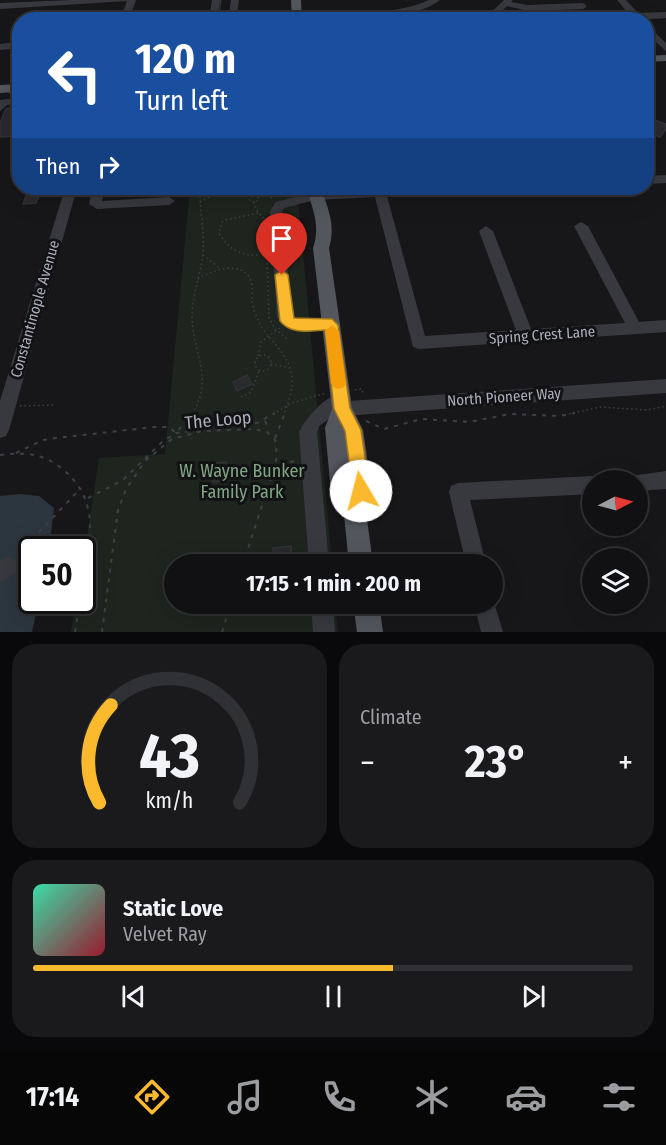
<!DOCTYPE html>
<meta charset="utf-8">
<style>
:root{--surface:#111114;--page:#1a1a1d;--text:#f1f3f6;--muted:#9c9da0;--line:#303134;--accent:#fbba2e}
body{margin:0;font-family:"Fira Sans Condensed",sans-serif;background:var(--page);color:var(--text);height:100vh;display:flex;flex-direction:column;font-size:22px;white-space:nowrap}
*{box-sizing:border-box;margin:0}
p{font-size:20px;color:var(--muted)}
.icon{flex:none;width:33px;height:33px;fill:none;stroke:currentColor;stroke-width:2;stroke-linecap:round;stroke-linejoin:round}
.map{position:relative;height:632px;overflow:hidden}
.details{display:flex;flex-direction:column;gap:12px;padding:12px;background:#09090b;flex:1}
.details>*{flex:none}
.hud{position:absolute;left:12px;top:12px;width:642px;height:183px;border-radius:24px;box-shadow:0 6px 24px #0002,0 0 0 2px var(--line);background:#1a4fa0;color:#fff;overflow:hidden}
.needle{width:39px;rotate:84deg}
.buttons{position:absolute;left:582px;top:470px;display:grid;gap:12px}
.buttons a{display:grid;place-items:center;width:66px;height:66px;border-radius:50%;background:var(--surface);box-shadow:0 6px 24px #0002,0 0 0 2px var(--line);font-size:30px}
.speed{position:absolute;left:18px;top:536px;display:flex;gap:12px;font-size:30px;font-weight:700;text-align:center}
.speed>*{display:grid;place-content:center;width:78px;height:78px;border-radius:50%;background:var(--surface);box-shadow:0 6px 24px #0002,0 0 0 2px var(--line);line-height:1}
.speed .limit{border:3px solid #111;border-radius:9px;background:#fff;color:#111}
.pin{position:absolute;display:grid;place-items:center;width:51px;height:51px;color:#fff;margin:-62px -26px;border-radius:50% 50% 50% 0;rotate:-45deg;box-shadow:0 0 6px #0007}
.pin .icon{rotate:45deg}
.me{position:absolute;width:66px;margin:-33px;rotate:352deg;stroke-linejoin:round;filter:drop-shadow(0 0 4px #0008)}
.turn{display:flex;align-items:center;gap:21px;height:126px;padding:0 24px;font-size:27px}
.turn .icon{width:78px;height:78px;stroke-width:2.5}
.turn b{display:block;font-size:42px;line-height:51px}
.then{display:flex;align-items:center;height:57px;padding:0 24px;background:#0003;gap:12px;font-size:22px}
.big{font-size:45px;font-weight:700;line-height:1.1}
.details .tile{flex:1;display:flex;flex-direction:column;justify-content:center;gap:9px;min-width:0;padding:0 21px;border-radius:24px;background:var(--page)}
.details .dial{align-items:center;gap:0}
.dial svg{height:156px;overflow:visible;fill:none;stroke:var(--line);stroke-width:7;stroke-linecap:round;text-anchor:middle}
.dial text{fill:var(--text);stroke:none}
.song{display:flex;align-items:center;gap:18px}
.cover{width:72px;height:72px;border-radius:9px;background:linear-gradient(135deg,hsl(160 70% 55%),hsl(350 70% 35%))}
.played{height:6px;border-radius:3px;background:linear-gradient(90deg,var(--accent) 60%,var(--line) 60%)}
.keys{display:flex;justify-content:space-around;direction:ltr}
.heat{display:flex;justify-content:space-between;align-items:center;font-size:33px;direction:ltr}
.details .tiles{flex:1;display:grid;gap:12px;grid-template-columns:1fr 1fr}
.tile:last-child{grid-column:span 2}
.trip{position:absolute;left:164px;top:554px;width:339px;height:60px;border-radius:30px;background:var(--surface);box-shadow:0 6px 24px #0002,0 0 0 2px var(--line);font-weight:700;line-height:60px;text-align:center}
.dock{display:flex;height:96px;justify-content:space-around;align-items:center;background:#070708;color:var(--muted)}
.dock .icon{width:42px;height:42px}
.dock .selected{color:var(--accent)}
.dock b{font-size:27px;color:var(--text)}
.map>svg:first-child{display:block}
</style>
<div class="map">
<svg width="666" height="632" viewBox="0 0 666 632">
<rect width="100%" height="100%" fill="#17171a"/>
<!-- green -->
<path fill="#1d251e" d="M190 188H297L332 564H174V603H335L338 632H71L76 600H82L83 562 99 458 165 454Z"/>
<!-- water -->
<path fill="#2c363f" d="M20 494 39 496 54 508 49 549H32V600H39L32 632H0V496Z"/>
<g fill="none" stroke-linecap="round" stroke-linejoin="round">
<!-- stream -->
<path stroke="#2c363f" stroke-width="1.5" d="M218 20 221 0"/>
</g>
<!-- building -->
<path fill="#2a2a2e" stroke="#313136" stroke-width="1.5" d="M20 106V129L17 136 0 137V123L6 109Z
M646 117 666 124V129L660 137 646 132Z
M29 188H42L36 203 23 204Z
M247 375 252 384 237 391 233 382Z
M226 462 231 471 225 481 213 482 209 473 214 463Z
M291 546 292 564H274L273 548Z"/>
<g fill="none" stroke-linecap="round" stroke-linejoin="round">
<!-- path-far1 -->
<path stroke="#3e4046" stroke-width="1.5" stroke-dasharray="1.5 3" stroke-linecap="butt" d="M253 192V196
M253 196 259 198 256 202H251L249 199Z
M258 197 267 195 273 199
M200 202 225 188
M254 202 256 209 265 220
M258 213 226 220 222 222 219 233C229 250 241 256 260 255
M267 254 269 318 276 330 286 338 288 335
M203 255 218 267
M198 279C213 270 242 259 251 281 253 287 252 294 252 300 253 308 256 316 259 322 263 331 270 338 276 345 297 370 295 385 284 414
M255 363a8 8 0 1 1 16 0a8 8 0 1 1-16 0Z
M258 356 261 342 281 327
M271 364 290 368
M355 390 362 389 363 395
M241 397 251 392 259 371
M20 406 53 405
M192 414C215 377 192 353 192 316 192 294 201 274 203 252 205 231 199 210 200 188
M273 414 292 403 326 393
M569 414 600 407 647 410 666 406"/>
<!-- path -->
<path stroke="#3e4046" stroke-width="2" stroke-dasharray="4 6" stroke-linecap="butt" d="M265 421 267 426 265 430
M366 421 384 429 422 419 469 422 510 414 560 416 575 413
M275 438 285 413
M16 453 43 440 56 438 154 427H169L176 433 193 413
M0 455C26 452 44 453 65 471 101 504 90 541 82 584
M231 471 253 470 295 461
M88 498 123 480 162 442 176 433 257 423 275 413
M18 554 81 488
M295 603 297 609 304 608
M75 632 80 600
M102 632 118 510 126 489 146 460 172 439 202 431 254 429 267 432 275 440 277 456 274 469 243 564
M222 632 231 603"/>
<!-- minor -->
<path fill="#38393f" fill-rule="evenodd" d="M72 0H136L129 20H120L127 1 0 9V3Z
M212 0H220L217 20H209Z
M231 0H239L236 20H228Z
M429 0H440C408 25 336 17 297 18L293 15 297 12C340 12 389 18 429 0Z
M504 0H513L511 2 528 5 583 3 587 6 583 9 528 11 507 6 493 20H483Z
M617 0H626L638 13 666 12V18L634 20Z
M646 24 666 43V51L646 33Z
M20 42V48L0 50V44Z
M20 98V104L7 105 0 111V100Z
M666 175V183L646 184V176Z
M65 188H77L9 430 6 436 0 438V401Z
M93 188H105L102 201 169 197 175 201 169 205 97 209 89 204Z
M373 188H467L461 192 387 196 425 336 516 330 479 231 486 226 493 231 531 329 625 323 574 226 581 222 588 226 639 322 666 320V332L419 349 413 347 375 197 315 200 284 208 282 211 292 314 299 320 337 321 340 325 337 329 332 331 291 330 277 317 270 211 276 202 315 192Z
M666 379V393L342 416 336 414 319 426 317 432 329 564H309L299 432C306 418 329 389 347 395L349 401Z
M666 471V489L638 491V480H630L631 476Z
M592 476 599 480H592V494L470 500 486 564H466L449 492 451 486 458 483Z
M8 556 15 559 18 566 15 573 0 583V560Z
M492 596 503 632H481L474 603H492Z
M311 603H333L335 632H313Z"/>
<!-- major -->
<path fill="#54565e" fill-rule="evenodd" d="M291 0H301L302 20H292Z
M666 55V61L646 62V56Z
M20 84V92L0 93V85Z
M307 188H321C328 209 336 225 329 248L352 408 363 430 372 491 366 512 373 564H349L344 515 331 492 325 428 332 409 313 248C321 225 312 209 307 188Z
M353 603H379L383 632H357Z"/>
</g>
<!-- route -->
<path fill="#fbba2e" stroke="#a3791e" stroke-width="1.5" d="M282 270 288 275 294 318 332 319 338 325 350 408 361 430 370 491 367 497 361 500 355 497 353 491 345 431 334 409 325 330C310 331 291 335 280 321L275 275Z"/>
<!-- slow -->
<path fill="#f59e0b" d="M332 325 339 331 346 383 344 387 339 389 333 387 331 383 325 331Z"/>
<g text-anchor="middle" stroke-width="6" stroke-linejoin="round" paint-order="stroke">
<!-- street labels -->
<g font-size="15" fill="#a9aeba" stroke="#121215">
<text transform="translate(35 309) rotate(-74)" y="5">Constantinople Avenue</text>
<text transform="translate(542 335) rotate(-4)" y="5">Spring Crest Lane</text>
<text transform="translate(504 397) rotate(-4)" y="5">North Pioneer Way</text>
</g>
<!-- near-street labels -->
<g font-size="18" fill="#a9aeba" stroke="#121215">
<text transform="translate(218 420) rotate(-5)" y="6">The Loop</text>
</g>
<!-- near-park labels -->
<g font-size="18" fill="#7fa682" stroke="#121215">
<text x="242" y="477">W. Wayne Bunker<tspan x="242" dy="21">Family Park</tspan></text>
</g>
</g>
</svg>
<div class="buttons">
<a><svg class="needle" viewBox="-14 -14 28 28"><path d="M0-13l5 13h-10z" fill="#e53935"/><path d="M0 13l5-13h-10z" fill="#9c9da0"/></svg></a>
<a><svg class="icon" aria-label="layers" viewBox="0 0 24 24"><path d="M12 4l9 5-9 5-9-5zM3 14l9 5 9-5"/></svg></a>
</div>
<div class="speed"><div class="limit">50</div></div>
<div class="pin" style="left:282px;top:275px;background:#d93025"><svg class="icon" aria-label="arrive" viewBox="0 0 24 24"><path d="M6 21V4h12l-3 4 3 4H6"/></svg></div>
<svg class="me" style="left:361px;top:491px" viewBox="-20 -20 40 40"><circle r="19" fill="#fff"/><path d="M0-13L10 11 0 6-10 11z" fill="#fbba2e"/></svg>
<div class="trip">17:15 · 1 min · 200 m</div>
<div class="hud">
<div class="turn"><svg class="icon" aria-label="left" viewBox="0 0 24 24"><path d="M17 20v-9H6M10 6l-5 5 5 5"/></svg><div><b>120 m</b>Turn left</div></div>
<div class="then">Then<svg class="icon" aria-label="right" viewBox="0 0 24 24"><path d="M7 20v-9h11M14 6l5 5-5 5"/></svg></div>
</div>
</div>
<section class="details">
<div class="tiles">
<div class="tile dial"><svg viewBox="0 0 100 80">
<path d="M14 69A42 42 0 1 1 86 69"/>
<path d="M14 69A42 42 0 0 1 20 19" stroke="#fbba2e"/>
<text x="50" y="56" font-size="32" font-weight="700">43</text>
<text x="50" y="72" font-size="11">km/h</text>
</svg></div>
<div class="tile"><p>Climate</p>
<div class="heat"><a>−</a><b class="big">23°</b><a>+</a></div>
</div>
<div class="tile">
<div class="song"><i class="cover"></i><div><b>Static Love</b><p>Velvet Ray</p></div></div>
<div class="played"></div>
<div class="keys"><svg class="icon" aria-label="previous" viewBox="0 0 24 24"><path d="M18 5L8 12l10 7zM5 5v14"/></svg><svg class="icon" aria-label="pause" viewBox="0 0 24 24"><path d="M8 5v14M16 5v14"/></svg><svg class="icon" aria-label="next" viewBox="0 0 24 24"><path d="M6 5l10 7-10 7zM19 5v14"/></svg></div>
</div>
</div>
</section>
<nav class="dock">
<b>17:14</b>
<svg class="icon selected" aria-label="directions" viewBox="0 0 24 24"><path d="M12 3l9 9-9 9-9-9zM9 14v-3h6M13 9l2 2-2 2"/></svg>
<svg class="icon" aria-label="music" viewBox="0 0 24 24"><path d="M9 18V5l10-2v13"/><circle cx="6" cy="18" r="3"/><circle cx="16" cy="16" r="3"/></svg>
<svg class="icon" aria-label="phone" viewBox="0 0 24 24"><path d="M5 4h4l2 5-3 2q2 4 5 5l2-3 5 2v4C11 20 4 13 5 4z"/></svg>
<svg class="icon" aria-label="climate" viewBox="0 0 24 24"><path d="M12 3v18M4 7l16 10M4 17L20 7"/></svg>
<svg class="icon" aria-label="car" viewBox="0 0 24 24"><path d="M5 17H2v-5l4-1 3-4h7l3 4 3 1v5h-3M9 17h6M6 11h13"/><circle cx="7" cy="17" r="2"/><circle cx="17" cy="17" r="2"/></svg>
<svg class="icon" aria-label="filters" viewBox="0 0 24 24"><path d="M4 7h16M4 17h16"/><circle cx="9" cy="7" r="2"/><circle cx="15" cy="17" r="2"/></svg>
</nav>
